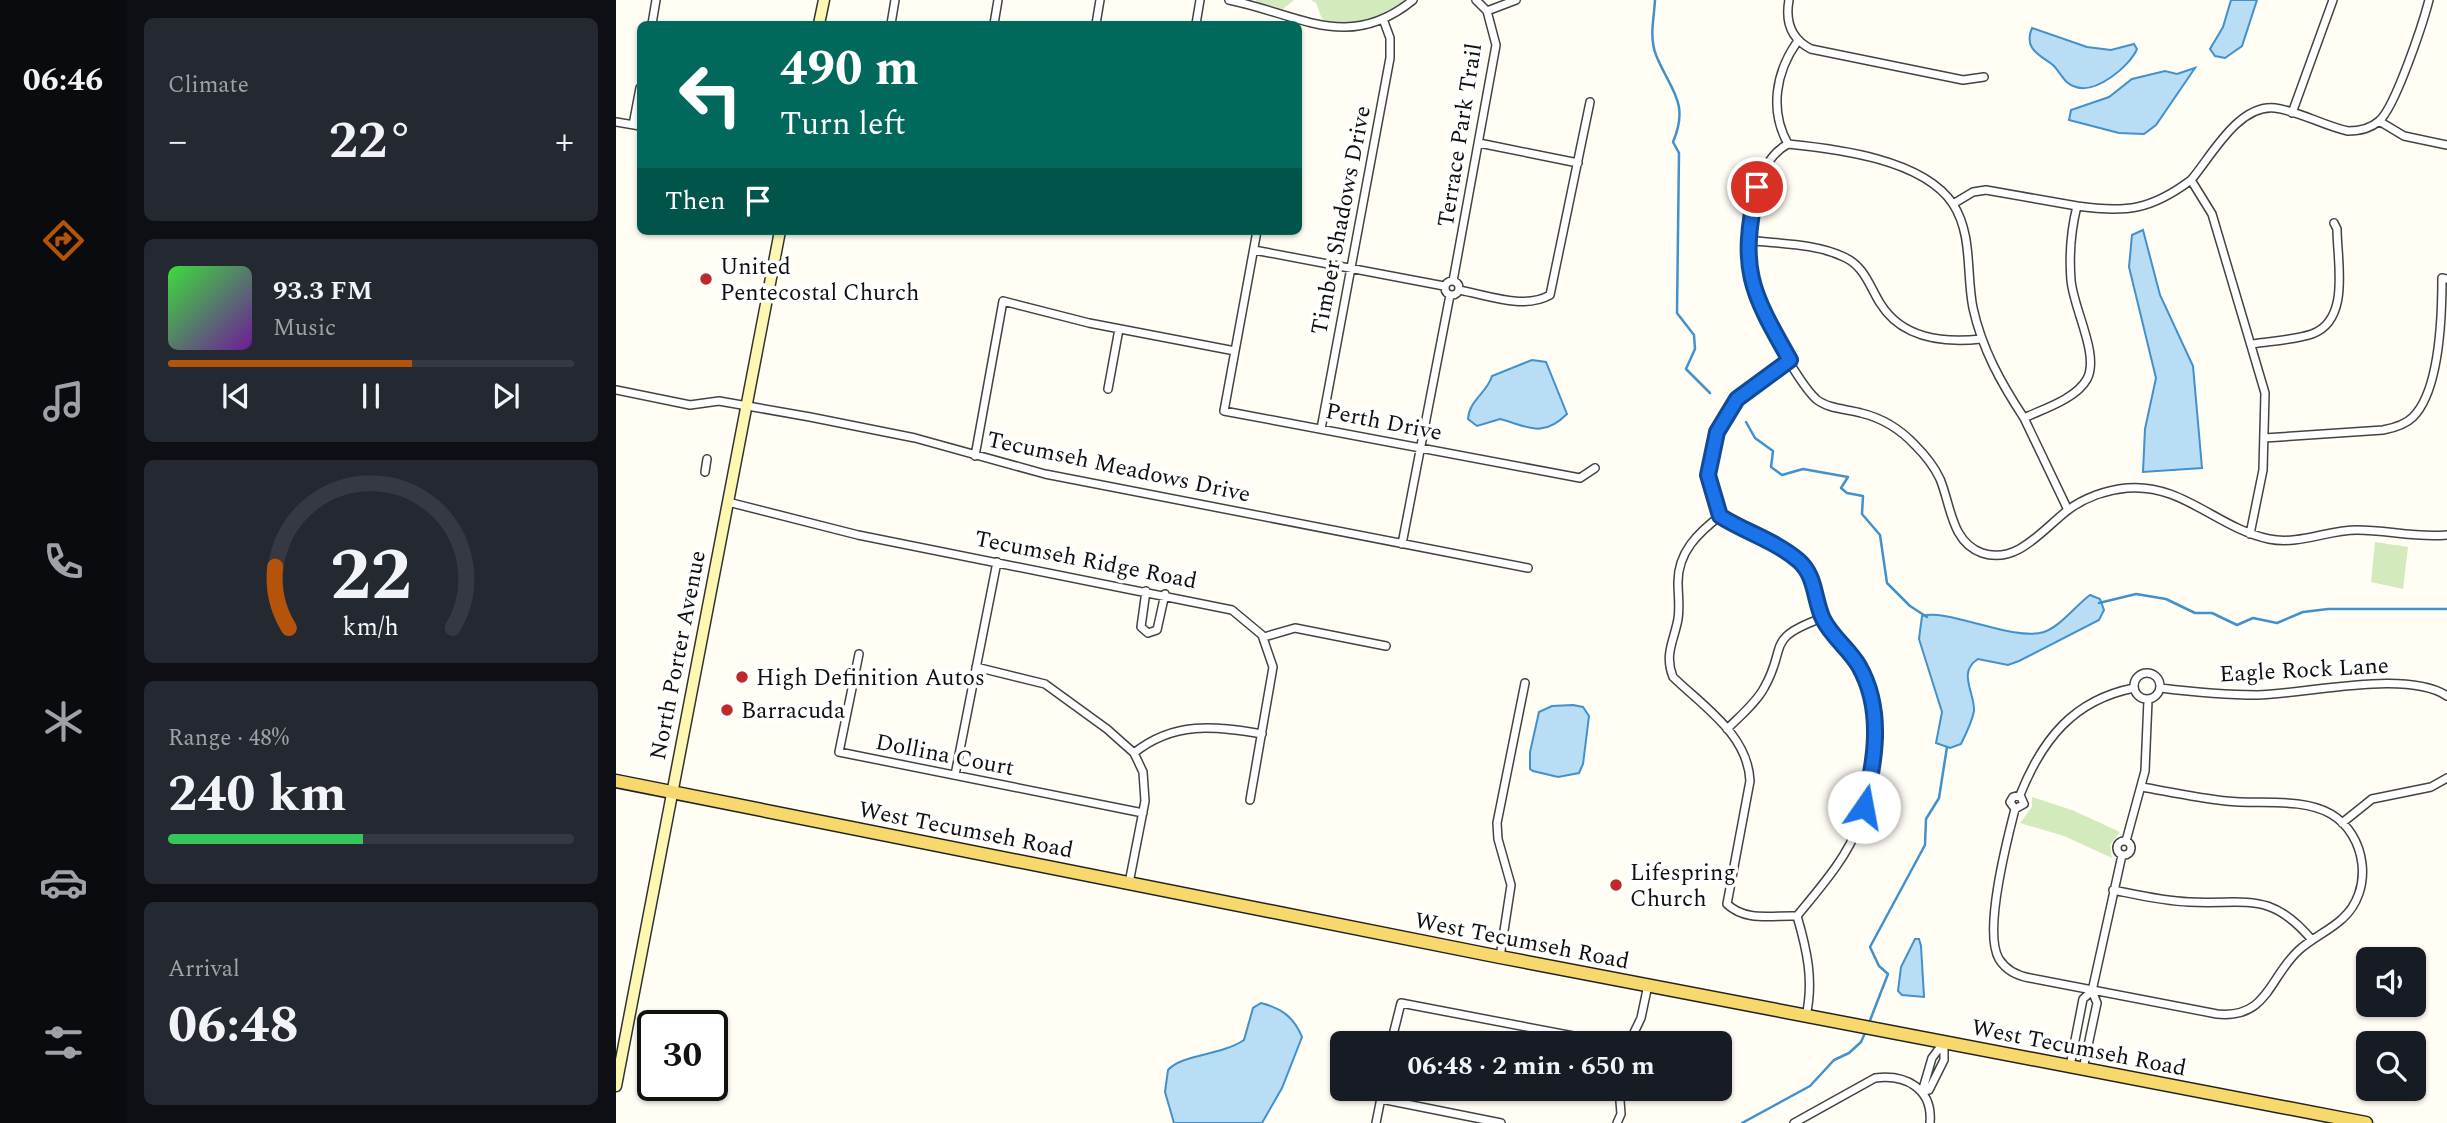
<!DOCTYPE html>
<meta charset="utf-8">
<style>
:root{--surface:#171b24;--page:#242831;--text:#f1f3f6;--muted:#9ea1a6;--line:#363941;--accent:#b45309}
body{margin:0;font-family:Spectral,serif;background:var(--page);color:var(--text);height:100vh;display:flex;flex-direction:column;font-size:26px;white-space:nowrap}
*{box-sizing:border-box;margin:0}
p{font-size:23px;color:var(--muted)}
.icon{flex:none;width:38px;height:38px;fill:none;stroke:currentColor;stroke-width:2;stroke-linecap:round;stroke-linejoin:round}
.map{position:relative;flex:1;overflow:hidden}
.panel{display:flex;flex-direction:column;gap:18px;padding:18px;background:#0d0f14;width:490px}
.panel>*{flex:none}
.guide{position:absolute;left:21px;top:21px;width:665px;height:214px;border-radius:10px;box-shadow:0 2px 5px #0004;background:#00695c;color:#fff;overflow:hidden}
.buttons{position:absolute;left:1740px;top:947px;display:grid;gap:14px}
.buttons a{display:grid;place-items:center;width:70px;height:70px;border-radius:10px;background:var(--surface);box-shadow:0 2px 5px #0004;font-size:35px}
.speed{position:absolute;left:21px;top:1010px;display:flex;gap:14px;font-size:35px;font-weight:700;text-align:center}
.speed>*{display:grid;place-content:center;width:91px;height:91px;border-radius:50%;background:var(--surface);box-shadow:0 2px 5px #0004;line-height:1}
.speed .limit{border:4px solid #111;border-radius:10px;background:#fff;color:#111}
.pin{position:absolute;display:grid;place-items:center;width:60px;height:60px;color:#fff;margin:-30px;border:4px solid #fff;border-radius:50%;box-shadow:0 2px 7px #0007}
.me{position:absolute;width:77px;margin:-38px;rotate:12deg;stroke-linejoin:round;filter:drop-shadow(0 0 5px #0008)}
.turn{display:flex;align-items:center;gap:24px;height:147px;padding:0 28px;font-size:32px}
.turn .icon{width:91px;height:91px;stroke-width:2.5}
.turn b{display:block;font-size:49px;line-height:60px}
.then{display:flex;align-items:center;height:66px;padding:0 28px;background:#0003;gap:14px;font-size:26px}
.big{font-size:52px;font-weight:700;line-height:1.1}
.panel .card{flex:1;display:flex;flex-direction:column;justify-content:center;gap:10px;min-width:0;padding:0 24px;border-radius:10px;background:var(--page)}
.panel .dial{align-items:center;gap:0}
.dial svg{height:182px;overflow:visible;fill:none;stroke:var(--line);stroke-width:7;stroke-linecap:round;text-anchor:middle}
.dial text{fill:var(--text);stroke:none}
.song{display:flex;align-items:center;gap:21px}
.cover{width:84px;height:84px;border-radius:10px;background:linear-gradient(135deg,hsl(120 70% 55%),hsl(280 70% 35%))}
.played{height:7px;border-radius:4px;background:linear-gradient(90deg,var(--accent) 60%,var(--line) 60%)}
.keys{display:flex;justify-content:space-around;direction:ltr}
.heat{display:flex;justify-content:space-between;align-items:center;font-size:38px;direction:ltr}
.charge{height:10px;border-radius:5px;background:linear-gradient(90deg,#34c759 48%,var(--line) 0)}
.trip{position:absolute;left:714px;top:1031px;width:402px;height:70px;border-radius:10px;background:var(--surface);box-shadow:0 2px 5px #0004;font-weight:700;line-height:70px;text-align:center}
main{display:flex;flex:1;min-height:0}
.menu{display:flex;flex-direction:column;width:126px;justify-content:space-around;align-items:center;background:#090b0e;color:var(--muted)}
.menu .icon{width:49px;height:49px}
.menu .active{color:var(--accent)}
.menu b{font-size:32px;color:var(--text)}
.map>svg:first-child{display:block}
</style>
<main>
<nav class="menu">
<b>06:46</b>
<svg class="icon active" aria-label="directions" viewBox="0 0 24 24"><path d="M12 3l9 9-9 9-9-9zM9 14v-3h6M13 9l2 2-2 2"/></svg>
<svg class="icon" aria-label="music" viewBox="0 0 24 24"><path d="M9 18V5l10-2v13"/><circle cx="6" cy="18" r="3"/><circle cx="16" cy="16" r="3"/></svg>
<svg class="icon" aria-label="phone" viewBox="0 0 24 24"><path d="M5 4h4l2 5-3 2q2 4 5 5l2-3 5 2v4C11 20 4 13 5 4z"/></svg>
<svg class="icon" aria-label="climate" viewBox="0 0 24 24"><path d="M12 3v18M4 7l16 10M4 17L20 7"/></svg>
<svg class="icon" aria-label="car" viewBox="0 0 24 24"><path d="M5 17H2v-5l4-1 3-4h7l3 4 3 1v5h-3M9 17h6M6 11h13"/><circle cx="7" cy="17" r="2"/><circle cx="17" cy="17" r="2"/></svg>
<svg class="icon" aria-label="filters" viewBox="0 0 24 24"><path d="M4 7h16M4 17h16"/><circle cx="9" cy="7" r="2"/><circle cx="15" cy="17" r="2"/></svg>
</nav>
<section class="panel">
<div class="card"><p>Climate</p>
<div class="heat"><a>−</a><b class="big">22°</b><a>+</a></div>
</div>
<div class="card">
<div class="song"><i class="cover"></i><div><b>93.3 FM</b><p>Music</p></div></div>
<div class="played"></div>
<div class="keys"><svg class="icon" aria-label="previous" viewBox="0 0 24 24"><path d="M18 5L8 12l10 7zM5 5v14"/></svg><svg class="icon" aria-label="pause" viewBox="0 0 24 24"><path d="M8 5v14M16 5v14"/></svg><svg class="icon" aria-label="next" viewBox="0 0 24 24"><path d="M6 5l10 7-10 7zM19 5v14"/></svg></div>
</div>
<div class="card dial"><svg viewBox="0 0 100 80">
<path d="M14 69A42 42 0 1 1 86 69"/>
<path d="M14 69A42 42 0 0 1 8 42" stroke="#b45309"/>
<text x="50" y="56" font-size="32" font-weight="700">22</text>
<text x="50" y="72" font-size="11">km/h</text>
</svg></div>
<div class="card"><p>Range · 48%</p><b class="big">240 km</b><div class="charge"></div></div>
<div class="card"><p>Arrival</p><b class="big">06:48</b></div>
</section>
<div class="map">
<svg width="1831" height="1123" viewBox="0 0 1831 1123">
<rect width="100%" height="100%" fill="#fffdf4"/>
<!-- green -->
<path fill="#d3eabd" d="M640 0H678L667 9 640 2Z
M695 0H792C766 17 737 29 706 19L700 3Z
M1759 542 1792 547 1787 589 1755 582Z
M1416 797 1456 810 1504 832 1494 845 1496 858 1448 836 1404 823 1416 807Z"/>
<!-- water -->
<path fill="#b9ddf5" stroke="#4191cc" stroke-width="2" d="M1615 0H1641L1626 46 1609 58 1599 56 1594 49 1607 27Z
M1416 28 1471 47 1495 50 1518 44 1521 49C1514 66 1480 94 1460 87 1448 84 1445 73 1437 65 1424 55 1407 49 1416 28Z
M1579 68 1540 125 1528 134 1503 133 1453 120 1455 110 1493 97 1516 79 1549 71 1561 74Z
M1527 230 1544 295 1577 366 1586 468 1527 472 1529 429 1540 378 1513 267 1516 235Z
M916 360 930 362 951 414C926 439 911 426 884 419L861 426 852 419C853 400 871 393 876 376Z
M1474 595 1484 599 1488 610 1483 620 1403 661 1392 665 1362 659C1341 672 1359 693 1358 711 1356 722 1350 734 1345 744L1334 748 1320 743 1326 712 1303 639 1306 616C1331 608 1398 642 1428 632 1445 626 1459 606 1474 595Z
M957 705 967 707 973 716 967 764 963 773 942 777 917 771 914 769V752L923 712 936 706Z
M1299 939H1303L1305 946 1308 997 1286 995 1282 991 1285 967Z
M645 1003C665 1008 678 1017 686 1037L666 1088 646 1123H558L549 1092 552 1070C566 1054 604 1056 628 1040L637 1008Z"/>
<g fill="none" stroke-linecap="round" stroke-linejoin="round">
<!-- stream -->
<path stroke="#4191cc" stroke-width="2.5" d="M1039 0C1038 19 1033 37 1040 55 1054 90 1074 102 1057 142L1063 153 1061 313 1078 335 1079 349 1070 369 1094 393
M1130 422 1139 438 1157 451 1155 467 1166 475 1187 469 1232 477 1225 488 1231 493 1247 496 1246 514 1264 535 1271 583 1294 606 1311 617
M1483 603 1520 594 1550 599 1579 613H1596L1621 625 1637 618 1661 623 1687 612 1712 609H1831
M1253 1023 1272 974 1263 966 1254 947 1309 845 1310 819 1323 798 1331 747
M1126 1123 1194 1086 1218 1060 1233 1053 1245 1042 1249 1033"/>
<defs>
<path id="minor" d="M613 0C683 14 732 53 797 0
M1173 0C1169 22 1175 39 1195 49L1347 80 1368 77
M871 11 900 0
M36 24 40 0
M275 24 279 0
M378 24 382 0
M480 24 484 0
M580 24 584 0
M1181 42C1160 72 1153 110 1172 144 1132 165 1124 250 1136 289 1144 313 1182 382 1200 399 1212 409 1231 409 1245 413 1266 418 1284 429 1299 445 1309 455 1318 466 1324 479 1335 505 1335 542 1366 553 1401 565 1427 529 1452 510 1468 498 1490 490 1511 488 1566 483 1601 528 1653 539 1684 545 1711 530 1741 530 1772 530 1798 538 1831 535
M1676 113 1717 0
M1763 121 1788 136 1831 145
M0 122 24 126
M17 125 24 88
M863 143 962 163
M1172 144C1221 149 1307 159 1337 204 1357 235 1350 274 1357 308 1366 349 1385 383 1408 418
M1337 204 1357 192 1370 190 1461 206
M641 231 608 411 964 478 979 468
M1131 240C1162 244 1199 243 1228 257 1248 266 1253 285 1264 303 1286 339 1327 343 1365 339
M638 250 828 286
M829 288a7 7 0 1 1 14 0a7 7 0 1 1-14 0Z
M837 281 880 45 871 11 860 0
M843 290C871 295 908 310 934 295L974 102
M1636 344C1655 341 1678 340 1696 334 1735 320 1721 261 1721 229L1718 223
M1174 360 1121 399 1101 432 1092 475 1104 516C1129 532 1159 541 1182 560 1200 575 1198 599 1206 618 1217 642 1240 659 1251 684 1268 726 1259 782 1243 824 1231 858 1203 889 1181 916
M492 389 503 329
M0 390 74 405 103 401 194 417 299 438 429 474 912 568
M705 429 774 58V38L767 19
M1648 438 1767 430C1778 428 1789 425 1797 417 1824 390 1826 314 1826 278L1831 279
M359 456 387 301 473 323 619 351
M89 472 91 459
M112 502 242 535 616 610 646 635 657 667 634 800
M1452 510 1408 418C1427 409 1460 399 1471 379 1484 355 1457 308 1455 280 1453 255 1455 230 1461 206 1510 213 1535 210 1575 180
M1104 516C1082 533 1062 552 1062 582 1062 595 1064 606 1062 619 1058 641 1048 654 1057 677 1088 707 1132 735 1134 781L1111 904C1130 922 1156 915 1181 916
M1634 534 1647 470 1649 393 1596 214 1575 180C1595 157 1622 104 1659 108 1683 111 1708 126 1732 131 1742 131 1754 129 1763 121 1779 108 1807 23 1813 0
M786 544 834 295
M530 591 525 627 532 633 541 630 549 594
M648 637 679 628 770 646
M243 654 223 752 527 813
M360 667 429 684 491 729 518 753 527 772 529 801 513 883
M1518 686a13 13 0 1 1 26 0a13 13 0 1 1-26 0Z
M1545 688C1577 692 1609 695 1641 695 1691 694 1791 669 1831 696
M1111 729C1123 717 1140 703 1148 688 1172 646 1148 639 1206 618
M518 753C558 721 598 726 646 734
M339 775 381 562
M1404 795C1426 740 1457 700 1518 688
M1399 809 1408 804 1404 795 1397 797 1394 802 1399 809C1391 840 1367 932 1383 959 1390 970 1402 976 1414 978L1601 1014C1652 1019 1653 977 1683 950 1696 938 1713 931 1726 919 1758 891 1751 835 1715 814 1686 797 1642 805 1610 801 1582 798 1554 792 1526 787
M1726 823 1756 799 1815 787 1831 778
M1501 848a7 7 0 1 1 14 0a7 7 0 1 1-14 0Z
M1510 841 1529 771 1532 700
M1497 890C1522 895 1547 901 1573 902 1630 905 1654 890 1696 940
M1181 916C1191 950 1198 981 1190 1016
M884 957 895 885 882 839 881 823 909 683
M1328 1042V1060L1313 1090 1306 1092 1316 1058Z
M775 1043 785 1003 994 1043
M1013 1043 1025 1018 1032 985
M1454 1066 1467 999 1476 991
M1467 1069 1481 1003 1476 991 1506 855
M765 1099 885 1123
M760 1123 767 1088
M1001 1123 1005 1114 1003 1088
M1178 1123 1259 1078C1289 1074 1317 1088 1314 1123"/>
<path id="secondary" d="M203 24 208 0
M0 1086 164 231"/>
<path id="primary" d="M0 781 884 957 1750 1123"/>
</defs>
<!-- minor casing -->
<use href="#minor" stroke="#434343" stroke-width="10"/>
<!-- secondary casing -->
<use href="#secondary" stroke="#323232" stroke-width="13"/>
<!-- primary casing -->
<use href="#primary" stroke="#212121" stroke-width="15"/>
<!-- minor -->
<use href="#minor" stroke="#fff" stroke-width="7"/>
<!-- secondary -->
<use href="#secondary" stroke="#fdf7b1" stroke-width="10"/>
<!-- primary -->
<use href="#primary" stroke="#f6d86d" stroke-width="12"/>
</g>
<g fill="none" stroke-linecap="round" stroke-linejoin="round">
<defs>
<path id="route" d="M1141 187C1123 269 1134 290 1174 360L1121 399 1101 432 1092 475 1104 516C1129 532 1160 541 1183 561 1200 576 1198 600 1207 619 1216 637 1233 649 1243 666 1268 710 1259 761 1248 807"/>
</defs>
<!-- route casing -->
<use href="#route" stroke="#114b97" stroke-width="18"/>
<!-- route -->
<use href="#route" stroke="#1a73e8" stroke-width="12"/>
</g>
<!-- markers -->
<g fill="#c0292c" stroke="#fff" stroke-width="2.5">
<circle cx="90" cy="279" r="7"/>
<circle cx="126" cy="677" r="7"/>
<circle cx="111" cy="710" r="7"/>
<circle cx="1000" cy="885" r="7"/>
</g>
<g text-anchor="middle" stroke-width="7" stroke-linejoin="round" paint-order="stroke">
<!-- street labels -->
<g font-size="23" fill="#101010" stroke="#fff">
<text transform="translate(843 135) rotate(-81)" y="8">Terrace Park Trail</text>
<text transform="translate(724 220) rotate(-79)" y="8">Timber Shadows Drive</text>
<text transform="translate(768 421) rotate(11)" y="8">Perth Drive</text>
<text transform="translate(503 466) rotate(12)" y="8">Tecumseh Meadows Drive</text>
<text transform="translate(470 559) rotate(11)" y="8">Tecumseh Ridge Road</text>
<text transform="translate(61 655) rotate(-79)" y="8">North Porter Avenue</text>
<text transform="translate(1688 669) rotate(-3)" y="8">Eagle Rock Lane</text>
<text transform="translate(329 754) rotate(11)" y="8">Dollina Court</text>
<text transform="translate(350 829) rotate(11)" y="8">West Tecumseh Road</text>
<text transform="translate(906 940) rotate(11)" y="8">West Tecumseh Road</text>
<text transform="translate(1463 1047) rotate(11)" y="8">West Tecumseh Road</text>
</g>
<!-- poi labels -->
<g font-size="23" fill="#101010" stroke="#fff" text-anchor="start">
<text x="104" y="274">United<tspan x="104" dy="26">Pentecostal Church</tspan></text>
<text x="140" y="685">High Definition Autos</text>
<text x="125" y="718">Barracuda</text>
<text x="1014" y="880">Lifespring<tspan x="1014" dy="26">Church</tspan></text>
</g>
</g>
</svg>
<div class="buttons">
<a><svg class="icon" aria-label="sound" viewBox="0 0 24 24"><path d="M4 9h4l5-4v14l-5-4H4zM17 9q2 3 0 6"/></svg></a>
<a><svg class="icon" aria-label="search" viewBox="0 0 24 24"><circle cx="10" cy="10" r="6"/><path d="M15 15l6 6"/></svg></a>
</div>
<div class="speed"><div class="limit">30</div></div>
<div class="pin" style="left:1141px;top:187px;background:#d93025"><svg class="icon" aria-label="arrive" viewBox="0 0 24 24"><path d="M6 21V4h12l-3 4 3 4H6"/></svg></div>
<svg class="me" style="left:1248px;top:807px" viewBox="-20 -20 40 40"><circle r="19" fill="#fff"/><path d="M0-13L10 11 0 6-10 11z" fill="#1a73e8"/></svg>
<div class="trip">06:48 · 2 min · 650 m</div>
<div class="guide">
<div class="turn"><svg class="icon" aria-label="left" viewBox="0 0 24 24"><path d="M17 20v-9H6M10 6l-5 5 5 5"/></svg><div><b>490 m</b>Turn left</div></div>
<div class="then">Then<svg class="icon" aria-label="arrive" viewBox="0 0 24 24"><path d="M6 21V4h12l-3 4 3 4H6"/></svg></div>
</div>
</div>
</main>
